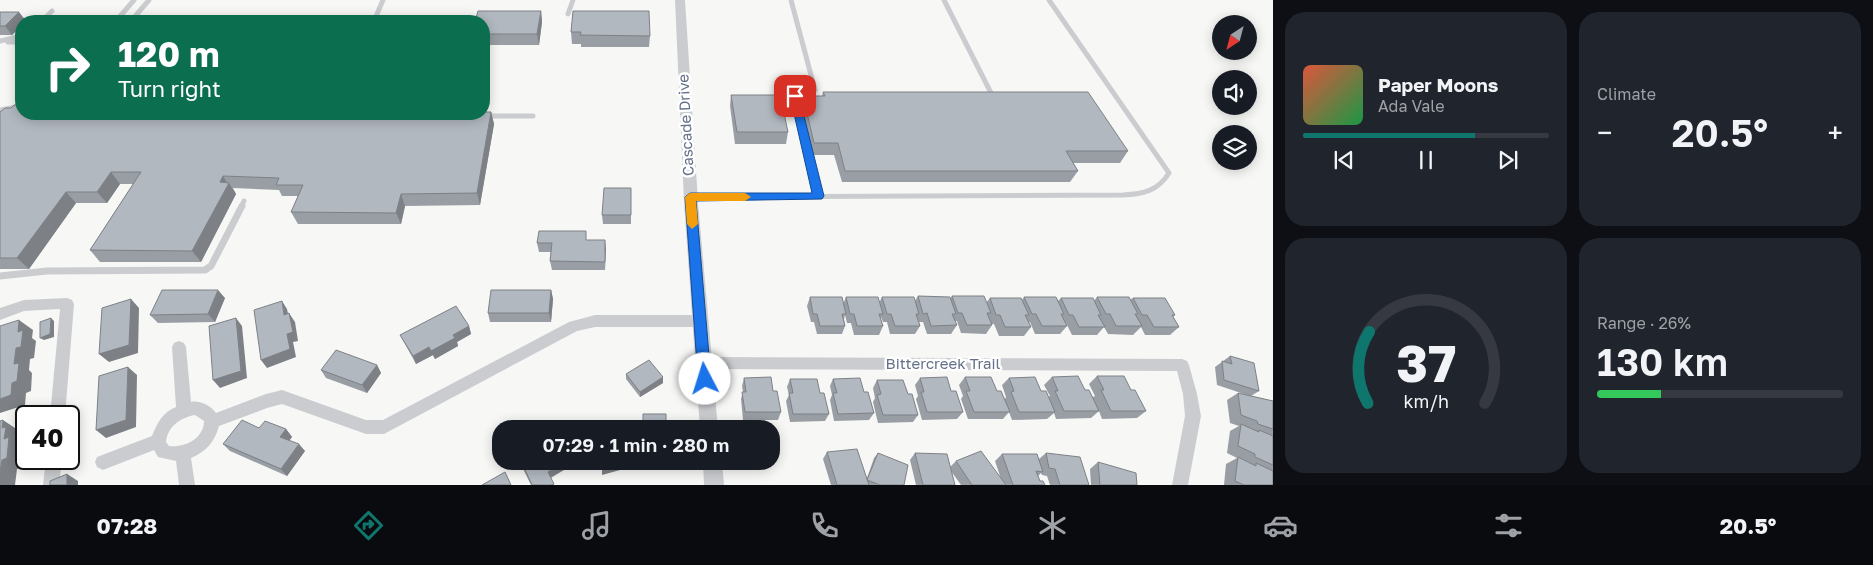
<!DOCTYPE html>
<meta charset="utf-8">
<style>
:root{--surface:#171b24;--page:#20242c;--text:#f1f3f6;--muted:#9ea1a6;--line:#363941;--accent:#0f766e}
body{margin:0;font-family:"Golos Text",sans-serif;background:var(--page);color:var(--text);height:100vh;display:flex;flex-direction:column;font-size:19px;white-space:nowrap}
*{box-sizing:border-box;margin:0}
p{font-size:16px;color:var(--muted)}
.icon{flex:none;width:28px;height:28px;fill:none;stroke:currentColor;stroke-width:2;stroke-linecap:round;stroke-linejoin:round}
.map{position:relative;flex:1;overflow:hidden}
.drawer{display:flex;flex-direction:column;gap:12px;padding:12px;background:#0d0f14;width:600px}
.drawer>*{flex:none}
.banner{position:absolute;left:15px;top:15px;width:475px;height:105px;border-radius:20px;box-shadow:0 2px 12px #0003;background:#0b6e4f;color:#fff;overflow:hidden}
.needle{width:32px;rotate:216deg}
.tools{position:absolute;left:1212px;top:15px;display:grid;gap:10px}
.tools a{display:grid;place-items:center;width:45px;height:45px;border-radius:50%;background:var(--surface);box-shadow:0 2px 12px #0003;font-size:25px}
.speed{position:absolute;left:15px;top:405px;display:flex;gap:10px;font-size:25px;font-weight:700;text-align:center}
.speed>*{display:grid;place-content:center;width:65px;height:65px;border-radius:50%;background:var(--surface);box-shadow:0 2px 12px #0003;line-height:1}
.speed .limit{border:2px solid #111;border-radius:8px;background:#fff;color:#111}
.pin{position:absolute;display:grid;place-items:center;width:42px;height:42px;color:#fff;margin:-21px;border-radius:10px;box-shadow:0 2px 8px #0006}
.me{position:absolute;width:55px;margin:-28px;rotate:355deg;stroke-linejoin:round;filter:drop-shadow(0 0 4px #0008)}
.turn{display:flex;align-items:center;gap:18px;height:105px;padding:0 20px;font-size:22px}
.turn .icon{width:65px;height:65px;stroke-width:2.5}
.turn b{display:block;font-size:35px;line-height:42px}
.big{font-size:38px;font-weight:600;line-height:1.1}
.drawer .tile{flex:1;display:flex;flex-direction:column;justify-content:center;gap:8px;min-width:0;padding:0 18px;border-radius:20px;background:var(--page)}
.drawer .dial{align-items:center;gap:0}
.dial svg{height:130px;overflow:visible;fill:none;stroke:var(--line);stroke-width:7;stroke-linecap:round;text-anchor:middle}
.dial text{fill:var(--text);stroke:none}
.song{display:flex;align-items:center;gap:15px}
.cover{width:60px;height:60px;border-radius:8px;background:linear-gradient(135deg,hsl(10 70% 55%),hsl(140 70% 35%))}
.played{height:5px;border-radius:2px;background:linear-gradient(90deg,var(--accent) 70%,var(--line) 70%)}
.keys{display:flex;justify-content:space-around;direction:ltr}
.heat{display:flex;justify-content:space-between;align-items:center;font-size:28px;direction:ltr}
.charge{height:8px;border-radius:4px;background:linear-gradient(90deg,#34c759 26%,var(--line) 0)}
.drawer .tiles{flex:1;display:grid;gap:12px;grid-template-columns:repeat(2,1fr)}
.trip{position:absolute;left:492px;top:420px;width:288px;height:50px;border-radius:20px;background:var(--surface);box-shadow:0 2px 12px #0003;font-weight:600;line-height:50px;text-align:center}
.dock{display:flex;height:80px;justify-content:space-around;align-items:center;background:#090b0e;color:var(--muted)}
.dock .icon{width:35px;height:35px}
.dock .selected{color:var(--accent)}
.dock b{font-size:22px;color:var(--text)}
main{display:flex;flex:1;min-height:0}
.map>svg:first-child{display:block}
</style>
<main>
<div class="map">
<svg width="1273" height="485" viewBox="0 0 1273 485">
<rect width="100%" height="100%" fill="#f7f8f5"/>
<g fill="none" stroke-linecap="round" stroke-linejoin="round">
<!-- service-far1 -->
<path stroke="#caccd0" stroke-width="5" d="M791 0 815 90 795 96 819 196
M944 0 992 95
M568 14 573 0
M42 21 52 11
M116 21 134 0
M131 21 149 0
M374 21 383 0
M0 41 21 36
M8 42H21
M0 110 21 106
M485 116H533
M690 197 1123 195C1143 194 1158 191 1169 173L1049 0
M241 207 244 201"/>
<!-- service -->
<path stroke="#caccd0" stroke-width="7" d="M0 276 47 271 205 270 211 266 242 206"/>
<!-- minor -->
<path fill="#caccd0" fill-rule="evenodd" d="M67 298 72 300 74 304 65 416H50L60 309 24 311 0 320V308L24 300Z
M595 315H700L705 317 707 321 705 325 700 327H595L577 331 384 434H366L282 404 267 408 219 426C215 441 206 452 191 458L195 485H179L176 461 158 457 154 450 103 470 97 467 95 462 97 457 152 436C157 423 163 412 176 407L172 347 174 343 179 341 184 343 186 347 191 402C200 400 211 406 216 413L266 394 282 390 366 420H383L569 322ZM195 415 204 421C204 439 184 448 169 446L166 442C168 426 180 418 195 415Z
M703 357 1182 359 1187 361 1189 365 1197 394 1201 416 1188 485H1172L1185 416 1183 394 1177 371 703 369 698 367 696 363 698 359Z
M46 459H62L59 485H43Z"/>
<!-- tertiary -->
<path fill="#caccd0" fill-rule="evenodd" d="M675 0H685L698 202 718 429H700L684 202Z
M703 461H722L724 485H704Z"/>
</g>
<!-- wall -->
<path fill="#999ea5" d="M541 11 542 22 539 45H484V21Z
M573 11 650 36 649 47H581V44H572L571 32Z
M0 12 26 21 12 35H0Z
M823 92 1128 151 1120 163H1073L1078 171 1070 182H842L834 155H811L800 108 803 96H822Z
M731 95 788 132 786 144H735L730 106Z
M0 112 21 114H259V115H335L491 112 494 124 480 205 405 206 401 224H298L291 212 298 196H282L279 190 233 188 236 194 201 262H100L90 250 133 184H120L107 203H76L29 269H0Z
M631 188V224H603L602 215Z
M587 240H605V270H552L550 261 551 252H539L537 243Z
M551 290 553 299 551 322H490L488 313Z
M918 296 950 299 952 296 986 303 990 298 1022 300 1024 297 1058 301 1061 298 1094 301 1097 297 1130 300 1133 298 1175 315 1173 317 1179 327 1170 335H1145L1141 327 1133 335 1108 334 1104 327 1097 335H1072L1066 323H1065L1067 326 1060 334H1035L1030 322H1029L1031 327 1024 336H999L994 324H991L992 325 986 334 961 333 957 321H955L957 325 951 334H927L923 322H919L920 326 915 334H890L887 322H883L881 317 880 319 883 326 879 335H854L851 323H847L845 315 844 319 845 326 842 334H817L814 322H811L807 306 810 297 843 304 846 297 879 303 882 297 915 301Z
M225 298 215 322 158 323 150 315Z
M469 326 471 334 457 342 458 346 435 359 433 355 416 364 400 335Z
M1230 356 1259 391 1251 396 1273 401V485H1224L1226 464 1237 458 1227 453 1230 431 1239 426 1230 423 1227 400 1238 393 1250 396 1217 385 1215 367Z
M377 365 381 373 367 393 326 378 321 370Z
M626 374 663 377V383L640 397 626 379Z
M1097 376 1131 390 1146 411 1137 418 1102 419 1099 411 1091 418 1056 419 1054 413 1047 419 1012 420 1009 412 1003 419H968L961 399 963 396 959 385 965 377 997 391 1005 399 1006 397 1002 385 1009 378 1041 391 1048 397 1050 396 1044 385 1052 377 1085 390 1093 397 1095 396 1089 384Z
M744 378 773 391 781 412 778 420H743L741 399 743 392 742 386Z
M920 378 951 391 963 412 957 419 922 420 916 399 918 396 915 385Z
M790 379 829 414 825 421 790 422 786 401 789 395 787 387Z
M833 379 864 392 874 413 869 420 834 421 830 400 832 395 830 386Z
M877 380 908 394 918 415 913 422 878 423 873 402 875 398 873 388Z
M259 428 286 429 292 437 289 440 305 451 287 476 230 451 223 444Z
M827 452 867 478 874 458 878 453 904 485H831L823 459Z
M915 453 950 467 956 461 1001 479 995 461 1002 454 1039 459 1046 453 1089 485H1050L1047 476 1042 475 1041 473 1038 476 1040 481 1045 485H961L951 471 955 485H916L910 460Z
M521 461H568L569 467 551 478 554 485H531L522 467Z
M641 461H665L664 469 641 467Z
M1098 462 1137 485H1091L1090 469Z"/>
<!-- shaded-wall -->
<path fill="#7d8186" d="M541 11 542 22 539 45 537 34Z
M19 12 26 21H21V26L12 35 5 26Z
M491 112 494 124 480 205 477 193Z
M111 172 120 184 107 203 97 192Z
M223 176 228 184 229 183 236 194 201 262 192 251 220 182Z
M66 192 76 203 29 269 17 258Z
M401 194 405 206 401 224 396 213Z
M605 240 606 249 605 270Z
M218 290 225 298 215 322 208 314Z
M551 290 553 299 551 322 549 313Z
M131 299 139 308 138 353 109 362 99 354Z
M282 301 287 309 290 323 284 315Z
M289 313 295 322 298 341 293 342 296 357 267 368 261 360 287 334Z
M51 318 54 321V337L44 340 40 338Z
M236 318 242 326 247 378 220 388 213 380Z
M19 320 33 330 32 338 36 341 34 358 30 359 29 370 32 373 31 391 26 393 25 405 0 413V399L14 364Z
M469 326 471 334 457 342 458 346 435 359 431 351 453 335Z
M429 347 433 355 416 364 413 356Z
M377 365 381 373 367 393 362 385Z
M128 367 137 375 136 427 106 438 96 430Z
M663 377V383L640 397V392Z
M3 420 18 430 17 434 21 436 20 444 24 447 22 467 17 469 15 485H0V472L4 439 2 428Z
M286 429 292 437 287 444 280 437Z
M299 444 305 451 287 476 281 469Z
M566 461H568L569 467 549 478 548 472Z
M587 461H599V463L582 468 581 463Z
M620 465V470L602 475V470Z
M67 474 78 481V485H67Z"/>
<!-- building -->
<path fill="#b2b8c0" stroke="#7d8186" d="M478 11H541L537 34H484V21H475Z
M573 11H649L650 36 580 35 581 32H571Z
M0 12H19L5 26H0Z
M823 92H1088L1128 151H1066L1078 171H845L838 143H814L803 96H825Z
M731 95H780L788 132H737Z
M14 105H21V114H257V115H307L308 114H330V115L484 114V112H491L477 193 401 194 396 213 291 212 303 185H276L279 178 223 176 220 182 229 183 192 251 90 250 141 172H111L97 192H66L17 258H0V112L5 108H11Z
M604 188H631V215H602Z
M539 231H586V240H605V262L550 261 552 243H537Z
M162 290H218L208 314 150 315Z
M491 290H551L549 313H488Z
M918 296 950 297 956 314H952L957 325 931 326 927 313 923 314Z
M952 296H984L991 313H987L992 325H967L962 313H958Z
M810 297H842L846 314H842L845 326H820L817 314H813Z
M846 297H878L883 314H879L883 326H857L854 314H850Z
M882 297H914L919 314H916L920 326H895L891 314H887Z
M1024 297H1056L1064 314H1061L1067 326H1042L1036 314H1032Z
M1097 297H1129L1138 314H1135L1142 326H1116L1110 314H1106Z
M990 298H1021L1029 315H1025L1031 327H1005L1000 315H996Z
M1061 298H1093L1101 315H1098L1105 327H1079L1073 315H1069Z
M1133 298H1165L1175 315H1172L1179 327H1154L1147 315H1142Z
M131 299 129 345 99 354 102 308Z
M282 301 284 315 289 313 293 332 287 334 290 349 261 360 254 310Z
M456 306 469 326 453 335 455 338 431 351 429 347 413 356 400 335Z
M51 318 50 334 40 338V322Z
M236 318 241 371 213 380 209 326Z
M19 320 18 332 23 330 21 347 16 348 14 364 19 363 17 381 12 383 11 395 0 399V326Z
M336 350 377 365 362 385 321 370Z
M1230 356 1254 363 1259 391 1224 380 1222 361 1232 364Z
M649 360 663 377 640 392 626 374Z
M128 367 126 420 96 430 99 376Z
M1078 376 1085 390H1089L1099 411H1064L1055 391H1058L1052 377Z
M1097 376H1124L1131 390H1135L1146 411H1111L1101 390H1104Z
M771 377 773 391H777L781 412H745L742 392H746L744 378Z
M947 377 951 391H956L963 412H927L921 392H924L920 378Z
M965 377H991L997 391H1001L1010 412H974L966 391H970Z
M1035 377 1041 391H1046L1055 412H1019L1011 392 1014 391 1009 378Z
M860 378 864 392H868L874 413 838 414 833 393H837L833 379Z
M790 379H817L820 393H824L829 414H793L789 393H793Z
M877 380H903L908 394H912L918 415H883L877 395 881 394Z
M1238 393 1273 401V429L1258 424 1257 421 1241 415Z
M643 414H666V429H643Z
M3 420 2 428 6 427 4 439 9 437 7 458 2 460 0 472V421Z
M242 420 259 428 265 421 286 429 280 437 299 444 281 469 223 444Z
M1241 424 1259 432V430L1273 436V465L1255 457V454L1238 446Z
M857 449 869 485H837L827 452Z
M981 451 1006 485H972L956 461Z
M878 453 908 465 904 485H880L867 480Z
M915 453 947 454 955 485H923Z
M1046 453 1080 457 1089 485H1060L1055 469 1049 468Z
M1002 454H1037L1043 472 1036 471 1040 481H1043L1045 485H1013Z
M1238 457 1256 466V463L1273 471V485H1244L1235 481Z
M521 461H566L548 472 554 484 551 485H532Z
M599 461H619L620 465 602 470Z
M1098 462 1136 473 1137 485H1100Z
M505 472 511 485H482Z
M67 474V485H50V481Z"/>
<!-- route -->
<path fill="#1a73e8" stroke="#114b97" d="M795 93 799 96 824 196 822 199 696 201 711 379 709 384 705 385 700 384 698 379 685 197 690 193H812L790 96Z"/>
<!-- slow -->
<path fill="#f59e0b" d="M690 193H745L751 197 745 201H696L698 224 692 229 687 224 685 197Z"/>
<g text-anchor="middle" stroke-width="5" stroke-linejoin="round" paint-order="stroke">
<!-- street labels -->
<g font-size="15" fill="#647189" stroke="#fff">
<text transform="translate(686 125) rotate(-93)" y="5">Cascade Drive</text>
<text x="943" y="369">Bittercreek Trail</text>
</g>
</g>
</svg>
<div class="tools">
<a><svg class="needle" viewBox="-14 -14 28 28"><path d="M0-13l5 13h-10z" fill="#e53935"/><path d="M0 13l5-13h-10z" fill="#9ea1a6"/></svg></a>
<a><svg class="icon" aria-label="sound" viewBox="0 0 24 24"><path d="M4 9h4l5-4v14l-5-4H4zM17 9q2 3 0 6"/></svg></a>
<a><svg class="icon" aria-label="layers" viewBox="0 0 24 24"><path d="M12 4l9 5-9 5-9-5zM3 14l9 5 9-5"/></svg></a>
</div>
<div class="speed"><div class="limit">40</div></div>
<div class="pin" style="left:795px;top:96px;background:#d93025"><svg class="icon" aria-label="arrive" viewBox="0 0 24 24"><path d="M6 21V4h12l-3 4 3 4H6"/></svg></div>
<svg class="me" style="left:705px;top:379px" viewBox="-20 -20 40 40"><circle r="19" fill="#fff"/><path d="M0-13L10 11 0 6-10 11z" fill="#1a73e8"/></svg>
<div class="trip">07:29 · 1 min · 280 m</div>
<div class="banner">
<div class="turn"><svg class="icon" aria-label="right" viewBox="0 0 24 24"><path d="M7 20v-9h11M14 6l5 5-5 5"/></svg><div><b>120 m</b>Turn right</div></div>
</div>
</div>
<section class="drawer">
<div class="tiles">
<div class="tile">
<div class="song"><i class="cover"></i><div><b>Paper Moons</b><p>Ada Vale</p></div></div>
<div class="played"></div>
<div class="keys"><svg class="icon" aria-label="previous" viewBox="0 0 24 24"><path d="M18 5L8 12l10 7zM5 5v14"/></svg><svg class="icon" aria-label="pause" viewBox="0 0 24 24"><path d="M8 5v14M16 5v14"/></svg><svg class="icon" aria-label="next" viewBox="0 0 24 24"><path d="M6 5l10 7-10 7zM19 5v14"/></svg></div>
</div>
<div class="tile"><p>Climate</p>
<div class="heat"><a>−</a><b class="big">20.5°</b><a>+</a></div>
</div>
<div class="tile dial"><svg viewBox="0 0 100 80">
<path d="M14 69A42 42 0 1 1 86 69"/>
<path d="M14 69A42 42 0 0 1 15 25" stroke="#0f766e"/>
<text x="50" y="56" font-size="32" font-weight="700">37</text>
<text x="50" y="72" font-size="11">km/h</text>
</svg></div>
<div class="tile"><p>Range · 26%</p><b class="big">130 km</b><div class="charge"></div></div>
</div>
</section>
</main>
<nav class="dock">
<b>07:28</b>
<svg class="icon selected" aria-label="directions" viewBox="0 0 24 24"><path d="M12 3l9 9-9 9-9-9zM9 14v-3h6M13 9l2 2-2 2"/></svg>
<svg class="icon" aria-label="music" viewBox="0 0 24 24"><path d="M9 18V5l10-2v13"/><circle cx="6" cy="18" r="3"/><circle cx="16" cy="16" r="3"/></svg>
<svg class="icon" aria-label="phone" viewBox="0 0 24 24"><path d="M5 4h4l2 5-3 2q2 4 5 5l2-3 5 2v4C11 20 4 13 5 4z"/></svg>
<svg class="icon" aria-label="climate" viewBox="0 0 24 24"><path d="M12 3v18M4 7l16 10M4 17L20 7"/></svg>
<svg class="icon" aria-label="car" viewBox="0 0 24 24"><path d="M5 17H2v-5l4-1 3-4h7l3 4 3 1v5h-3M9 17h6M6 11h13"/><circle cx="7" cy="17" r="2"/><circle cx="17" cy="17" r="2"/></svg>
<svg class="icon" aria-label="filters" viewBox="0 0 24 24"><path d="M4 7h16M4 17h16"/><circle cx="9" cy="7" r="2"/><circle cx="15" cy="17" r="2"/></svg>
<b>20.5°</b>
</nav>
